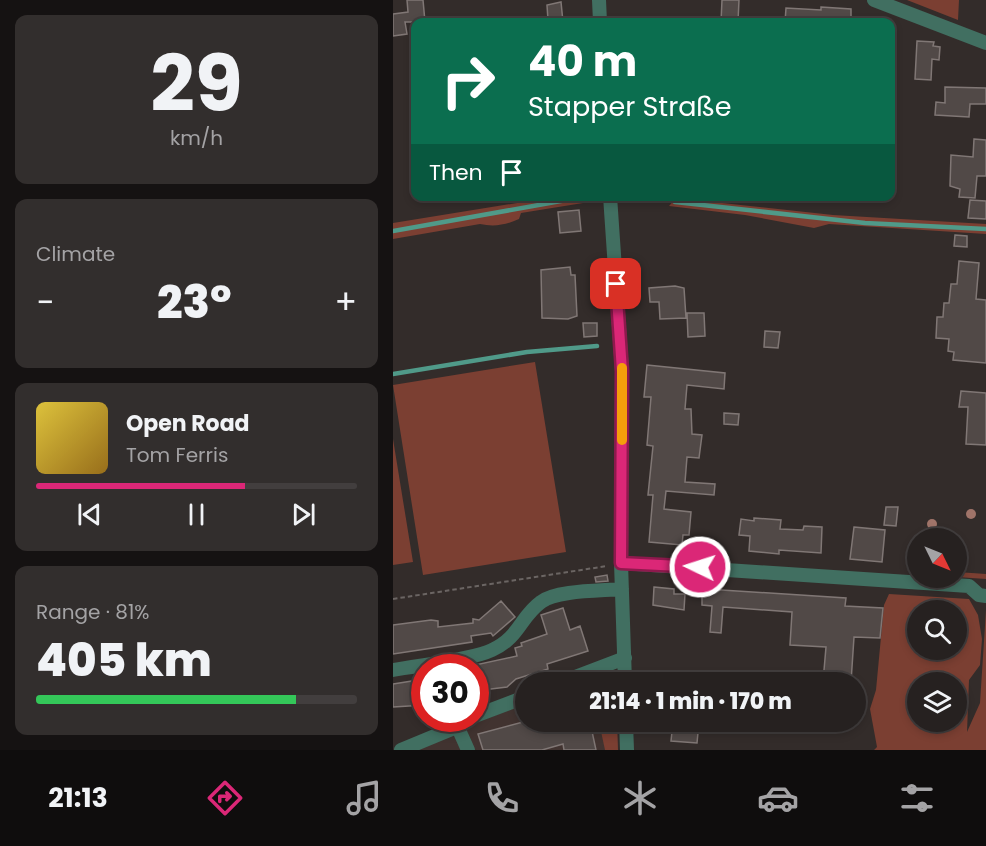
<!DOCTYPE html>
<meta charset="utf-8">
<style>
:root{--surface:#262120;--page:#322e2d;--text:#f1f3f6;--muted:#a4a3a5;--line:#423e3e;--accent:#db2777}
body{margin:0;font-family:Poppins,sans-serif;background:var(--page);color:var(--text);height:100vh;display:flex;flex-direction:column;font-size:22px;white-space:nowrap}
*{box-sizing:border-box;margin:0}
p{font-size:20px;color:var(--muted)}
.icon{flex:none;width:33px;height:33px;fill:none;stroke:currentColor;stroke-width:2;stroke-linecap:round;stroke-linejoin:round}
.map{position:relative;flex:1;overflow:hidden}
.details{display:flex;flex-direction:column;gap:15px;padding:15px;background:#151212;width:393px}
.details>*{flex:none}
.guide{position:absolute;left:18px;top:18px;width:484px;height:183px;border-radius:12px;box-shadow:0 3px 9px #0003,0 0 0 2px var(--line);background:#0b6e4f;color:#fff;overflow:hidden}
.needle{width:39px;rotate:133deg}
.tools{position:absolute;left:514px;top:528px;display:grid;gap:12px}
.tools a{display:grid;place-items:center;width:60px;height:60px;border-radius:50%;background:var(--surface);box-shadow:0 3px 9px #0003,0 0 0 2px var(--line);font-size:30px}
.speed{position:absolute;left:18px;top:654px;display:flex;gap:12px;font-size:30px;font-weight:700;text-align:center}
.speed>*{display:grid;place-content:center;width:78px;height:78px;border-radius:50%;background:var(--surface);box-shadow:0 3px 9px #0003,0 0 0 2px var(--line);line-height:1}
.speed .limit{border:9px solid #d22;background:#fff;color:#111}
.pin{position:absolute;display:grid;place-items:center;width:51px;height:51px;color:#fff;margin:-26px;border-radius:12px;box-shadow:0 3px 9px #0006}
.me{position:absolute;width:66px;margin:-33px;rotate:274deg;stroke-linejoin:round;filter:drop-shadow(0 0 4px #0008)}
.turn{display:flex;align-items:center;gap:21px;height:126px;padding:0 18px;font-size:27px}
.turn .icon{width:78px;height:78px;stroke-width:2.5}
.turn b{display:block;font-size:42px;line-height:51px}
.then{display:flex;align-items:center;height:57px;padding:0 18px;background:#0003;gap:12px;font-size:22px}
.big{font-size:45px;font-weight:800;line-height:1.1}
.details .card{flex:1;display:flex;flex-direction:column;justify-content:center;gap:9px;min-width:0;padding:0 21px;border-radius:12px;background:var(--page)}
.details .dial{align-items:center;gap:0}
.dial b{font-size:78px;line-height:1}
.song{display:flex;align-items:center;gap:18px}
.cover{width:72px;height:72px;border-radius:9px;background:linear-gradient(135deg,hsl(50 70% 55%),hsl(40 70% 35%))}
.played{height:6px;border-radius:3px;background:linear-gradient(90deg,var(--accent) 65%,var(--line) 65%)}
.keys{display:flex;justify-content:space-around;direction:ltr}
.heat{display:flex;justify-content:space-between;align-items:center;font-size:33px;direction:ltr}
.charge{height:9px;border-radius:4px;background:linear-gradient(90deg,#34c759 81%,var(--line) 0)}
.trip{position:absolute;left:122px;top:672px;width:351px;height:60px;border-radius:30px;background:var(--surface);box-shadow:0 3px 9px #0003,0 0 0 2px var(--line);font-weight:800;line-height:60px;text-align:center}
.menu{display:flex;height:96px;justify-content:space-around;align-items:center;background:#0f0d0d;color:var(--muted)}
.menu .icon{width:42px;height:42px}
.menu .active{color:var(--accent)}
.menu b{font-size:27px;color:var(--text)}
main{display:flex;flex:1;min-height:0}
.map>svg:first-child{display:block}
</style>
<main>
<section class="details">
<div class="card dial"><b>29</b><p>km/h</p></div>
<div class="card"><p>Climate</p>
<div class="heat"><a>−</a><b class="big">23°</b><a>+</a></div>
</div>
<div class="card">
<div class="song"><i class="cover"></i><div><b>Open Road</b><p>Tom Ferris</p></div></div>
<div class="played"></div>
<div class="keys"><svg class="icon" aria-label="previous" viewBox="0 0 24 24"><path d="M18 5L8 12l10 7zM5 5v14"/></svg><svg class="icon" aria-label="pause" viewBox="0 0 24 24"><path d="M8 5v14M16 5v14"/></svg><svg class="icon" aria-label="next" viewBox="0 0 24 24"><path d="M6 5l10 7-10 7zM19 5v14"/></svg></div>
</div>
<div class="card"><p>Range · 81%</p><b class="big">405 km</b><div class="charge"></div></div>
</section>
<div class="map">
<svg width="593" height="750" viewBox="0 0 593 750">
<rect width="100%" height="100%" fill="#332c2a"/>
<!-- built -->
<path fill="#413330" d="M132 704V722H224L225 750H13Z"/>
<!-- green -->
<path fill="#7b3f32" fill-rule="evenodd" d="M514 0H566L565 20Z
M161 197H215V199L128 213 126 219C113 225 101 227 87 224L0 239V223Z
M283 198 440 215 593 224V234L436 224 421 228 352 215 276 206Z
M142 362 173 552 30 575 0 385Z
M0 439 20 562 0 565Z
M564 572 593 574V579L564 577Z
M496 594 576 599 585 615 589 639 587 665 576 680 574 732 587 703 593 610V750H481L484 747 477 709 483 690 491 605ZM525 610H564V650H525ZM525 682H564V722H525Z
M206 722H224L225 750H212Z"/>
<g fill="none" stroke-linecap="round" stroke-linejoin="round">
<!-- stream -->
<path stroke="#509a89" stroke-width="4.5" d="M282 202 472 223 593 229
M0 231 196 196
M0 374 134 352 204 346"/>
</g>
<!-- building -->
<path fill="#514947" stroke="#807775" stroke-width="1.5" d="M14 0H30L32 22H12L14 34 0 36V14L15 12Z
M329 0H346L345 22H328Z
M168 2 170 22H159L158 19 155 20 154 5Z
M428 7 458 9V22H392L393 8 428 10Z
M524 41 541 42 540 46 547 47 546 60 539 59 538 80 522 79Z
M552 87 593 88V104H577L576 117 542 115 543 102 552 103Z
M581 139 593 140V176H584L582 198 566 197 567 189 557 186 558 155 580 157Z
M577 200 593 201V219L575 218Z
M186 210 188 231 167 233 165 212Z
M562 235 574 236V247L561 246Z
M566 261 586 263 583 299 593 300V363L560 360 561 352 555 351 556 339 543 338 544 317H550L551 303H556L558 284H564Z
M177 267 178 275H182L184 316 175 319 149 318 148 270Z
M282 286 291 288 293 318 267 319 266 302H257L256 288Z
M294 313H311L312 336 295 337Z
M190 323H204V336L191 337Z
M372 331 387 332 385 348 371 347Z
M254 365 332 373 331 389 294 385 292 409H298L299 434 309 435 306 458 294 457 292 482 322 484 321 495 273 491 271 509 298 512 296 535H290L289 545 256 542 260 495H255L260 446 254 445 258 397H251Z
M568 391 593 393V445L573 444 575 407H566Z
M331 413 346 414 345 425 331 424Z
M493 507H505L503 526 491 525Z
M361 518 388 520 387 529 410 530 411 526 429 527 428 553 386 550V554L356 551 357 536 346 535 348 519 361 521Z
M461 527 492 530 489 562 457 559Z
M214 575 215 581 203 582 202 577Z
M261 587 281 589V594H292L291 610 260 605Z
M313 589 453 598 452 606 490 608 487 638 461 637 458 682H430L433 647 397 645 399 612 330 607 328 633 317 632 319 606 309 605V594H313Z
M108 601 122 617 100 636 98 633 78 636 79 642 0 654V625L38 620 45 621V627L80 623V619L86 620Z
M170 608 177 630 187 626 195 651 154 664 155 669 123 679 114 687 82 691V665L124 656 122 648 129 646 128 643 154 634 148 615Z
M32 679V705L0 707V684Z
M130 722H197L203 750H171L170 744 149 750H90L85 734Z
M280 722H306L304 743 278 741Z"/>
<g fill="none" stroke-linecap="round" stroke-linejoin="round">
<!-- path -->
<path stroke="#6b6563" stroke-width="2" stroke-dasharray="4.5 3" stroke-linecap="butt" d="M0 599 214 566"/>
<!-- minor -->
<path stroke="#416f61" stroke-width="14" d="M206 0 207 22
M481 0 593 43
M217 196 229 371 228 563 232 682
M228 563 576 586 586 595 593 596
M0 670C26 665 78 660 99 650 127 637 127 617 148 602 163 590 209 591 229 589
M169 682 232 658
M82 716 132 697
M71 720 66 730 75 750
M233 722 234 750
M8 750 66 726"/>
</g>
<!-- trees -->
<g fill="#a07469">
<circle cx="578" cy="514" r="5"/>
<circle cx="539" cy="524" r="5"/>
</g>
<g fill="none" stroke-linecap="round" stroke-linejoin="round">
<defs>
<path id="route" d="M223 284 229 371 228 563 307 567"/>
</defs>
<!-- route casing -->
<use href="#route" stroke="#8e194d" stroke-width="15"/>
<!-- route -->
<use href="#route" stroke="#db2777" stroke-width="10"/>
<!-- slow -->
<path stroke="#f59e0b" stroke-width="10" d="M229 440V368"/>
</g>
</svg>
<div class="tools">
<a><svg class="needle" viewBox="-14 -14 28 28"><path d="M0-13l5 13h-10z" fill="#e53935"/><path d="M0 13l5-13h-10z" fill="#a4a3a5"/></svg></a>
<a><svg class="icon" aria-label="search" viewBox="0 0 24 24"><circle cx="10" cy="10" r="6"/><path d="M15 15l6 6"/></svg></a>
<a><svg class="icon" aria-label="layers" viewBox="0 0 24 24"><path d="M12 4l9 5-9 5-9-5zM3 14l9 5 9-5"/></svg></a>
</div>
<div class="speed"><div class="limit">30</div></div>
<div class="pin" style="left:223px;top:284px;background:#d93025"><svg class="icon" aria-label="arrive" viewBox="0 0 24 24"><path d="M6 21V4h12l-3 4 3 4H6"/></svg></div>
<svg class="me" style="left:307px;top:567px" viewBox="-20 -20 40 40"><circle r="17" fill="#db2777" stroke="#fff" stroke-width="3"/><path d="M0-11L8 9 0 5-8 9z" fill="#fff"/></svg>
<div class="trip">21:14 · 1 min · 170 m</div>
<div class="guide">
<div class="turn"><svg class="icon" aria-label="right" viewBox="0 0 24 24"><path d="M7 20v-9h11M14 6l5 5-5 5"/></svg><div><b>40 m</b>Stapper Straße</div></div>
<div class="then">Then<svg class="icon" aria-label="arrive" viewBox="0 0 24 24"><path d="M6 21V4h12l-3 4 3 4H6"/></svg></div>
</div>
</div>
</main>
<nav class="menu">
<b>21:13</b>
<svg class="icon active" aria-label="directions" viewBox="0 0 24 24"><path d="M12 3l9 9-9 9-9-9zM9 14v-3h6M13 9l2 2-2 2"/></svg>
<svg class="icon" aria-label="music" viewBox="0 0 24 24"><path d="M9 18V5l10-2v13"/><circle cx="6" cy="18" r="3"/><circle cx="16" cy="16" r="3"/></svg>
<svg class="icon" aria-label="phone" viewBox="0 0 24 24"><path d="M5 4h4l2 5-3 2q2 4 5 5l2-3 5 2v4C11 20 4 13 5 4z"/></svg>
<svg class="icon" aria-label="climate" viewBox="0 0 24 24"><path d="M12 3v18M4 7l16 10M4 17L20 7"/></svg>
<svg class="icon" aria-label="car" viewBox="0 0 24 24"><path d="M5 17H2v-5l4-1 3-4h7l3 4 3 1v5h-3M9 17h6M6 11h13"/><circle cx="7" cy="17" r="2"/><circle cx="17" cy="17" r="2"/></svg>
<svg class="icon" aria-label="filters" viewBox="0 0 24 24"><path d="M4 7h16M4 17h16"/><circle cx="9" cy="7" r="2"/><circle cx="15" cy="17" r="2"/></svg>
</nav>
